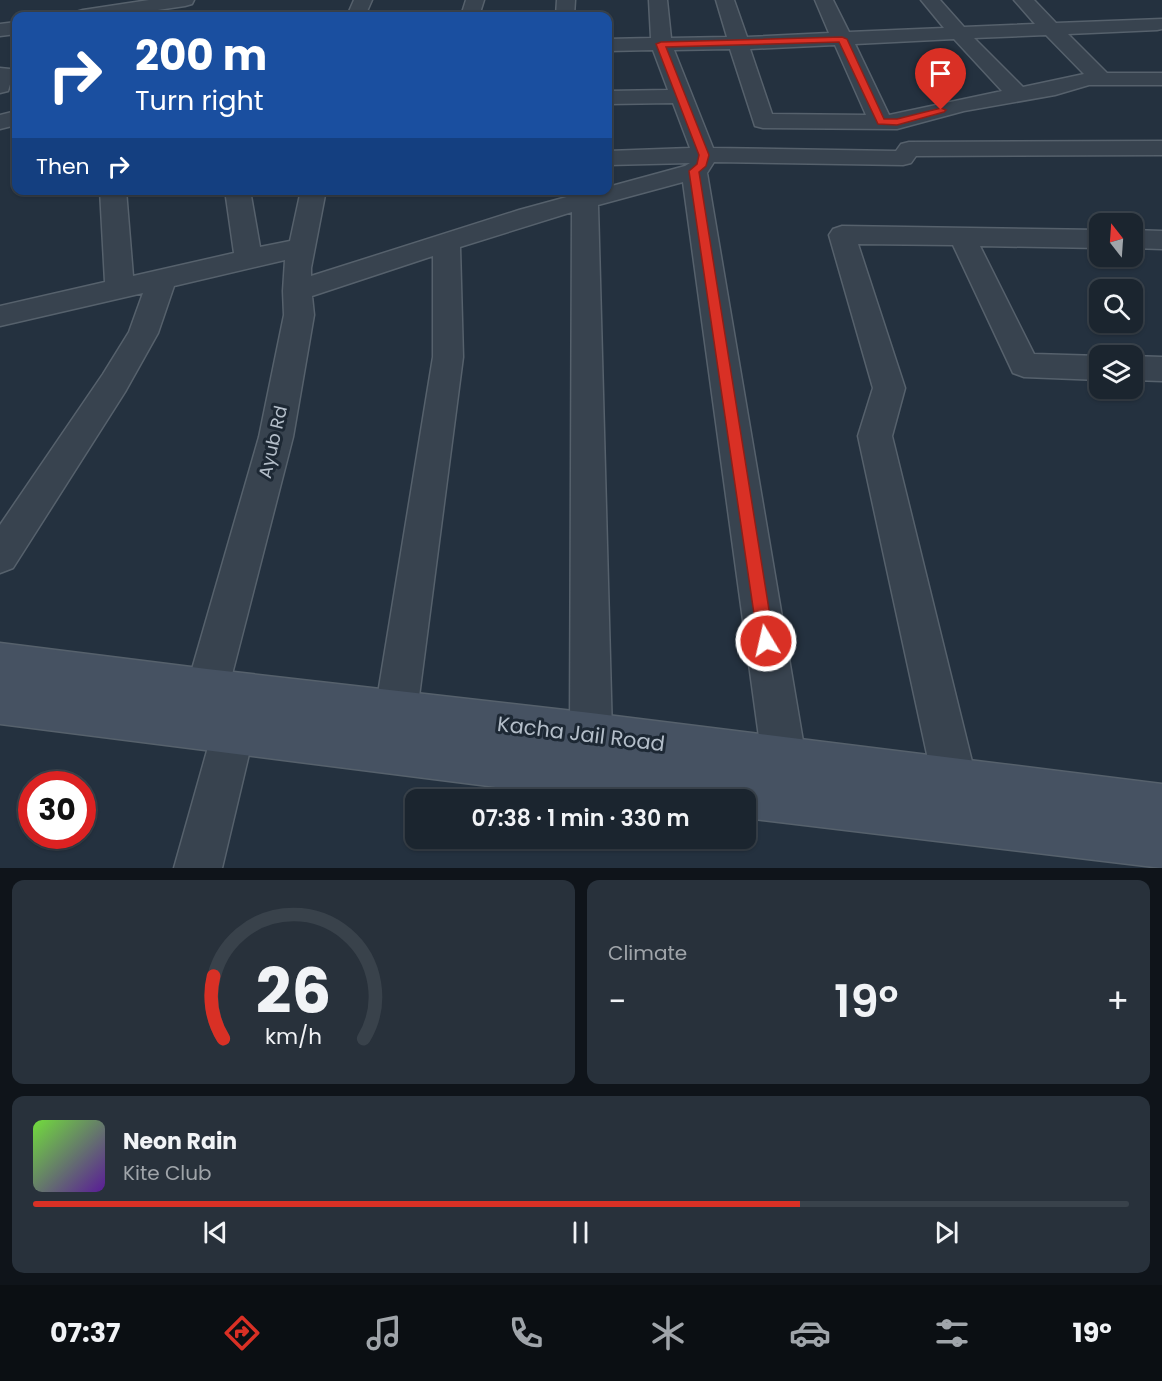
<!DOCTYPE html>
<meta charset="utf-8">
<style>
:root{--surface:#1b252f;--page:#28313b;--text:#f1f3f6;--muted:#a0a5aa;--line:#39424b;--accent:#d93025}
body{margin:0;font-family:Poppins,sans-serif;background:var(--page);color:var(--text);height:100vh;display:flex;flex-direction:column;font-size:22px;white-space:nowrap}
*{box-sizing:border-box;margin:0}
p{font-size:20px;color:var(--muted)}
.icon{flex:none;width:33px;height:33px;fill:none;stroke:currentColor;stroke-width:2;stroke-linecap:round;stroke-linejoin:round}
.map{position:relative;height:868px;overflow:hidden}
.panel{display:flex;flex-direction:column;gap:12px;padding:12px;background:#0f141a;flex:1}
.panel>*{flex:none}
.banner{position:absolute;left:12px;top:12px;width:600px;height:183px;border-radius:12px;box-shadow:0 2px 4px #0004,0 0 0 2px var(--line);background:#1a4fa0;color:#fff;overflow:hidden}
.needle{width:39px;rotate:343deg}
.buttons{position:absolute;left:1089px;top:213px;display:grid;gap:12px}
.buttons a{display:grid;place-items:center;width:54px;height:54px;border-radius:12px;background:var(--surface);box-shadow:0 2px 4px #0004,0 0 0 2px var(--line);font-size:30px}
.speed{position:absolute;left:18px;top:771px;display:flex;gap:12px;font-size:30px;font-weight:700;text-align:center}
.speed>*{display:grid;place-content:center;width:78px;height:78px;border-radius:50%;background:var(--surface);box-shadow:0 2px 4px #0004,0 0 0 2px var(--line);line-height:1}
.speed .limit{border:9px solid #d22;background:#fff;color:#111}
.pin{position:absolute;display:grid;place-items:center;width:51px;height:51px;color:#fff;margin:-62px -26px;border-radius:50% 50% 50% 0;rotate:-45deg;box-shadow:0 0 6px #0007}
.pin .icon{rotate:45deg}
.me{position:absolute;width:66px;margin:-33px;rotate:351deg;stroke-linejoin:round;filter:drop-shadow(0 0 4px #0008)}
.turn{display:flex;align-items:center;gap:21px;height:126px;padding:0 24px;font-size:27px}
.turn .icon{width:78px;height:78px;stroke-width:2.5}
.turn b{display:block;font-size:42px;line-height:51px}
.then{display:flex;align-items:center;height:57px;padding:0 24px;background:#0003;gap:12px;font-size:22px}
.big{font-size:45px;font-weight:600;line-height:1.1}
.panel .tile{flex:1;display:flex;flex-direction:column;justify-content:center;gap:9px;min-width:0;padding:0 21px;border-radius:12px;background:var(--page)}
.panel .dial{align-items:center;gap:0}
.dial svg{height:156px;overflow:visible;fill:none;stroke:var(--line);stroke-width:7;stroke-linecap:round;text-anchor:middle}
.dial text{fill:var(--text);stroke:none}
.song{display:flex;align-items:center;gap:18px}
.cover{width:72px;height:72px;border-radius:9px;background:linear-gradient(135deg,hsl(100 70% 55%),hsl(270 70% 35%))}
.played{height:6px;border-radius:3px;background:linear-gradient(90deg,var(--accent) 70%,var(--line) 70%)}
.keys{display:flex;justify-content:space-around;direction:ltr}
.heat{display:flex;justify-content:space-between;align-items:center;font-size:33px;direction:ltr}
.panel .tiles{flex:1;display:grid;gap:12px;grid-template-columns:1fr 1fr}
.tile:last-child{grid-column:span 2}
.trip{position:absolute;left:405px;top:789px;width:351px;height:60px;border-radius:12px;background:var(--surface);box-shadow:0 2px 4px #0004,0 0 0 2px var(--line);font-weight:600;line-height:60px;text-align:center}
.tabs{display:flex;height:96px;justify-content:space-around;align-items:center;background:#0b0f13;color:var(--muted)}
.tabs .icon{width:42px;height:42px}
.tabs .current{color:var(--accent)}
.tabs b{font-size:27px;color:var(--text)}
.map>svg:first-child{display:block}
</style>
<div class="map">
<svg width="1162" height="868" viewBox="0 0 1162 868">
<rect width="100%" height="100%" fill="#24313f"/>
<g fill="none" stroke-linecap="round" stroke-linejoin="round">
<defs>
<path id="street" d="M149 0H194L192 4 185 6 117 16H73L76 12 83 10Z
M354 0H372L365 16H347Z
M466 0H484L479 16H461Z
M557 0H575L574 16H556Z
M649 0H667L671 38 727 37 716 0H734L747 37 829 33 815 0H833L849 32 944 28 921 0H940L964 27 1035 24 1014 0H1034L1056 23 1162 19V29L1157 30 1068 34 1107 73H1162V85H1089L1055 95 964 111 897 129 763 128 755 126 730 49 674 50 713 148 896 151 901 144 909 142 1162 141V155L916 156 911 163 903 165 714 162 707 173 806 759 799 774 784 781 769 774 762 759 683 182 598 205 612 734 606 749 591 755 576 749 570 734 572 212 460 247 463 357 417 712 411 727 396 733 381 727 375 712 433 357V256L312 296 314 315 293 437 228 690 222 705 207 711 192 705 186 690 259 437 284 315 283 291 285 260 174 286 158 333 125 392 13 568 0 573V525L103 374 129 332 143 293 0 326V306L105 282 100 190H126L133 276 234 253 225 190H250L260 247 290 241 301 190H326L311 268V276L519 210 585 192 608 190V187L685 166 690 163 608 165V151L690 148 673 103 608 104V91L668 90 653 50 608 51V39L651 38ZM1046 35 1084 74 1023 87 974 38ZM954 39 1002 91 889 115 855 44ZM835 45 866 115 772 114 750 49Z
M16 22V34L0 36V24Z
M0 68 10 69 13 74 8 91 0 93Z
M16 111V125L0 129V115Z
M842 226 1100 230V248L980 246 1034 354 1100 356V380L1024 377 1013 373 953 245 858 244 905 388 892 436 977 782 971 798 955 804 939 798 933 782 858 436 873 388 829 235 833 229Z
M1132 230 1162 231V249L1132 248Z
M1132 356 1162 357V381L1132 380Z
M233 712 248 718 254 733 222 868H174L212 733 218 718Z"/>
<path id="secondary" d="M0 643 207 669 591 713 1162 784V868L746 818V800H598L0 724Z"/>
</defs>
<!-- street casing -->
<use href="#street" stroke="#56616c" stroke-width="3"/>
<!-- secondary casing -->
<use href="#secondary" stroke="#56616c" stroke-width="3"/>
<!-- street -->
<use href="#street" fill="#38434f" fill-rule="evenodd"/>
<!-- secondary -->
<use href="#secondary" fill="#465262" fill-rule="evenodd"/>
</g>
<!-- route -->
<path fill="#d93025" stroke="#8d1f18" stroke-width="1.5" d="M842 37 847 39 884 119H897L941 108 946 110 944 112 897 125 878 124 839 42 666 47 709 155 706 166 699 172 774 641 772 647 766 649 760 647 758 641 689 171 697 164 699 155 656 44 661 42Z"/>
<g text-anchor="middle" stroke-width="6" stroke-linejoin="round" paint-order="stroke">
<!-- street labels -->
<g font-size="18" fill="#b4bec9" stroke="#1d2834">
<text transform="translate(273 442) rotate(-77)" y="6">Ayub Rd</text>
</g>
<!-- near-street labels -->
<g font-size="21" fill="#b4bec9" stroke="#1d2834">
<text transform="translate(581 734) rotate(7)" y="7">Kacha Jail Road</text>
</g>
</g>
</svg>
<div class="buttons">
<a><svg class="needle" viewBox="-14 -14 28 28"><path d="M0-13l5 13h-10z" fill="#e53935"/><path d="M0 13l5-13h-10z" fill="#a0a5aa"/></svg></a>
<a><svg class="icon" aria-label="search" viewBox="0 0 24 24"><circle cx="10" cy="10" r="6"/><path d="M15 15l6 6"/></svg></a>
<a><svg class="icon" aria-label="layers" viewBox="0 0 24 24"><path d="M12 4l9 5-9 5-9-5zM3 14l9 5 9-5"/></svg></a>
</div>
<div class="speed"><div class="limit">30</div></div>
<div class="pin" style="left:941px;top:110px;background:#d93025"><svg class="icon" aria-label="arrive" viewBox="0 0 24 24"><path d="M6 21V4h12l-3 4 3 4H6"/></svg></div>
<svg class="me" style="left:766px;top:641px" viewBox="-20 -20 40 40"><circle r="17" fill="#d93025" stroke="#fff" stroke-width="3"/><path d="M0-11L8 9 0 5-8 9z" fill="#fff"/></svg>
<div class="trip">07:38 · 1 min · 330 m</div>
<div class="banner">
<div class="turn"><svg class="icon" aria-label="right" viewBox="0 0 24 24"><path d="M7 20v-9h11M14 6l5 5-5 5"/></svg><div><b>200 m</b>Turn right</div></div>
<div class="then">Then<svg class="icon" aria-label="right" viewBox="0 0 24 24"><path d="M7 20v-9h11M14 6l5 5-5 5"/></svg></div>
</div>
</div>
<section class="panel">
<div class="tiles">
<div class="tile dial"><svg viewBox="0 0 100 80">
<path d="M14 69A42 42 0 1 1 86 69"/>
<path d="M14 69A42 42 0 0 1 9 37" stroke="#d93025"/>
<text x="50" y="56" font-size="32" font-weight="700">26</text>
<text x="50" y="72" font-size="11">km/h</text>
</svg></div>
<div class="tile"><p>Climate</p>
<div class="heat"><a>−</a><b class="big">19°</b><a>+</a></div>
</div>
<div class="tile">
<div class="song"><i class="cover"></i><div><b>Neon Rain</b><p>Kite Club</p></div></div>
<div class="played"></div>
<div class="keys"><svg class="icon" aria-label="previous" viewBox="0 0 24 24"><path d="M18 5L8 12l10 7zM5 5v14"/></svg><svg class="icon" aria-label="pause" viewBox="0 0 24 24"><path d="M8 5v14M16 5v14"/></svg><svg class="icon" aria-label="next" viewBox="0 0 24 24"><path d="M6 5l10 7-10 7zM19 5v14"/></svg></div>
</div>
</div>
</section>
<nav class="tabs">
<b>07:37</b>
<svg class="icon current" aria-label="directions" viewBox="0 0 24 24"><path d="M12 3l9 9-9 9-9-9zM9 14v-3h6M13 9l2 2-2 2"/></svg>
<svg class="icon" aria-label="music" viewBox="0 0 24 24"><path d="M9 18V5l10-2v13"/><circle cx="6" cy="18" r="3"/><circle cx="16" cy="16" r="3"/></svg>
<svg class="icon" aria-label="phone" viewBox="0 0 24 24"><path d="M5 4h4l2 5-3 2q2 4 5 5l2-3 5 2v4C11 20 4 13 5 4z"/></svg>
<svg class="icon" aria-label="climate" viewBox="0 0 24 24"><path d="M12 3v18M4 7l16 10M4 17L20 7"/></svg>
<svg class="icon" aria-label="car" viewBox="0 0 24 24"><path d="M5 17H2v-5l4-1 3-4h7l3 4 3 1v5h-3M9 17h6M6 11h13"/><circle cx="7" cy="17" r="2"/><circle cx="17" cy="17" r="2"/></svg>
<svg class="icon" aria-label="filters" viewBox="0 0 24 24"><path d="M4 7h16M4 17h16"/><circle cx="9" cy="7" r="2"/><circle cx="15" cy="17" r="2"/></svg>
<b>19°</b>
</nav>
